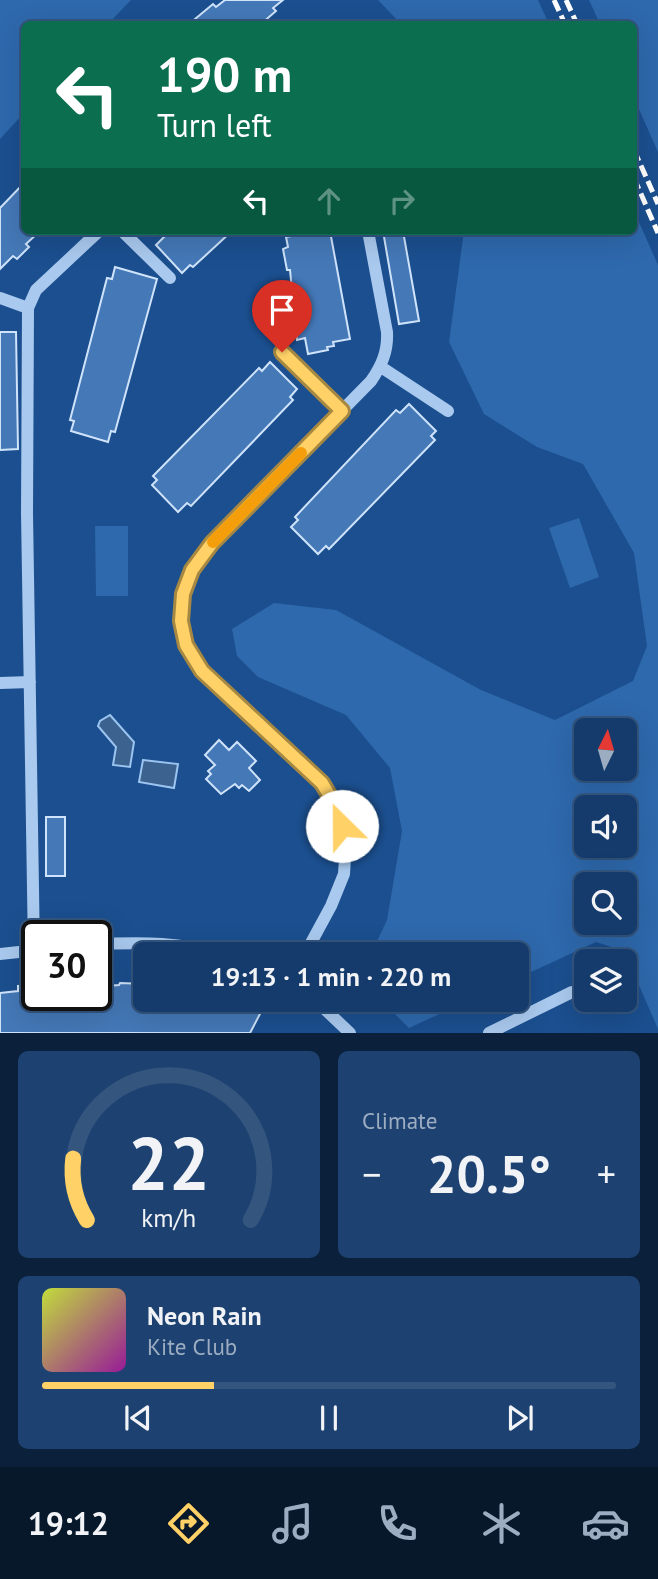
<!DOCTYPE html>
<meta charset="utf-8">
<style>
:root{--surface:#143b6b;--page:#1d4271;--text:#f1f3f6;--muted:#9dadc1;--line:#33557e;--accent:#ffd166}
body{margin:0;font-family:"PT Sans",sans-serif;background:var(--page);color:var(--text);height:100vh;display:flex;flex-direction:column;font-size:26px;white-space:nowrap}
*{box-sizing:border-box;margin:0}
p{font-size:23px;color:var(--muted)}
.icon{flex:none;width:38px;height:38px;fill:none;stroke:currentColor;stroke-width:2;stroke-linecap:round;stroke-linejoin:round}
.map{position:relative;height:1033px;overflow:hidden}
.side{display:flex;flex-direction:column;gap:18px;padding:18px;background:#0b203b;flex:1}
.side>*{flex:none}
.hud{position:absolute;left:21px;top:21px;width:616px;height:214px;border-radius:10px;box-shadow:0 7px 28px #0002,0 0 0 2px var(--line);background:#0b6e4f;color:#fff;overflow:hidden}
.needle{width:46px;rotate:5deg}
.tools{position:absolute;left:574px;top:718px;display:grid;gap:14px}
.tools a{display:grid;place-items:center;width:63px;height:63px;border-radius:10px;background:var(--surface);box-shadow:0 7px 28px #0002,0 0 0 2px var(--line);font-size:35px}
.speed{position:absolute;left:21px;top:920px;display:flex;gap:14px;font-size:35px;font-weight:700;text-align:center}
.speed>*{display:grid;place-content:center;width:91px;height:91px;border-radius:50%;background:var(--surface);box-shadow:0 7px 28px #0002,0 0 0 2px var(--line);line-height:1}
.speed .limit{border:4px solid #111;border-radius:10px;background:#fff;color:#111}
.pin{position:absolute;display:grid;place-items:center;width:60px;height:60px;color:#fff;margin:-72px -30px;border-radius:50% 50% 50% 0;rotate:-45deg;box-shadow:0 0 7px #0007}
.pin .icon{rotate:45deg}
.me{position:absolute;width:77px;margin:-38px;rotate:337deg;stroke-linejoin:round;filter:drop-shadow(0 0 5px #0008)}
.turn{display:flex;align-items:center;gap:24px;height:147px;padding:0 21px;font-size:32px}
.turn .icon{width:91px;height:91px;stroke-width:2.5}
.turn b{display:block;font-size:49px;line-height:60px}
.lanes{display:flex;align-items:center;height:66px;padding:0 21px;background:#0003;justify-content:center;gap:35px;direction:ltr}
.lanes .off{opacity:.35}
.big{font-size:52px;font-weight:700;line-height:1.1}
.side .tile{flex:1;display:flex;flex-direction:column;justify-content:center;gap:10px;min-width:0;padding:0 24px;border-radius:10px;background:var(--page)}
.side .dial{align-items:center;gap:0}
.dial svg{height:182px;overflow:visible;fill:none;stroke:var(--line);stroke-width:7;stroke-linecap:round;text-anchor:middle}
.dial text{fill:var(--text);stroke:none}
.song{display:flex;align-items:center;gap:21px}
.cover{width:84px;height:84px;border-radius:10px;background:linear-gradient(135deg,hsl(70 70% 55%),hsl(300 70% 35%))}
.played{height:7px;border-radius:4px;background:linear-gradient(90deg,var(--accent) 30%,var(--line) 30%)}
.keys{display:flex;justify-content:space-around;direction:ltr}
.heat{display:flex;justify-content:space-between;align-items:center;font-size:38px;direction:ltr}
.side .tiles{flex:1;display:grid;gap:18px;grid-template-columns:1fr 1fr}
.tile:last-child{grid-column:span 2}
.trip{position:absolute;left:133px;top:942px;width:396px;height:70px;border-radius:10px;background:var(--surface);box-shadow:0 7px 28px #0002,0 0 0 2px var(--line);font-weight:700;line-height:70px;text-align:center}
.tab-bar{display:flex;height:112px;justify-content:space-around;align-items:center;background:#08182b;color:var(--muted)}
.tab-bar .icon{width:49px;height:49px}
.tab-bar .selected{color:var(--accent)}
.tab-bar b{font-size:32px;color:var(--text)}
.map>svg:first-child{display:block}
</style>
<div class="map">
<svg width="658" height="1033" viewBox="0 0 658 1033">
<rect width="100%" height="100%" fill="#1b4f8f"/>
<!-- green -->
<path fill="#2e69ad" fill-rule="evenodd" d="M0 0H131L108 24H24V113L0 139Z
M378 0H538L549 24H401Z
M589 0H658V152L634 98V24H600Z
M634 211 658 265V1029L624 951 596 942 516 979V954H371L387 920 402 831 390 768 346 715 258 677 237 656 232 629 274 603 336 610 481 690 555 720 633 681 647 646 634 553 583 464 537 447 484 414 449 342 464 231H634ZM586 730H625V768H586ZM586 807H625V845H586ZM586 884H625V922H586Z
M579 518 599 577 570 588 549 528Z
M95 526H128V596H96Z
M380 999H472L409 1028Z"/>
<!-- water -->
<path fill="#3c6290" stroke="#9cc4f0" stroke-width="2" d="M110 715 134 742 130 767 113 765 116 747 98 726 100 721Z
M143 760 178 764 174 788 139 782Z"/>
<!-- building -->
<path fill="#4478b7" stroke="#cfe3fa" stroke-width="2" d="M225 0H283L273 8 276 11 261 24H189L213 4 216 7Z
M24 183V231H40L26 244 29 247 17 259 13 256 0 269V208Z
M170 231H232L193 267 190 265 182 273 156 245Z
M319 231H330L350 339 333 342 334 346 327 347 328 350 308 354 305 338 297 340 290 270H287L283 249 288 247 286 237Z
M383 231H403L419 321 399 324Z
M115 267 157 279 115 432 111 431 108 442 71 431 74 421 70 420 107 278 112 279Z
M0 332H16L18 449 0 450Z
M270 362 297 389 290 397 293 400 191 506 187 503 178 512 152 485 157 480 153 476 259 368 262 371Z
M409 404 436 431 431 436 435 440 329 549 326 546 318 554 291 527 298 520 295 517 396 410 400 413Z
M219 740 229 750 237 742 256 761 249 768 260 780 249 791 242 785 239 788 235 784 221 794 206 779 211 774 208 771 215 765 205 755Z
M46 817H65V876H46Z
M120 983 145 984V999H197L224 1007 227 999H237L261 1012 250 1033H0V993L18 991V986L34 985 37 996H96V987L119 985Z"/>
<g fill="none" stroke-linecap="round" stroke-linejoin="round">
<!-- minor -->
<path stroke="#a9c9ee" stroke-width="12" d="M122 231 170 278
M0 298 28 308
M282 352 342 411
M381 367 448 411
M0 683 30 682
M96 944C138 943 178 941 219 954
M34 951 27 513 28 308 36 290 99 231
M0 954 37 950
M305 954 331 906 344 874 346 842 338 810 322 783 202 671 186 645 181 621 182 594 192 570 212 543 371 381C382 365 388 351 387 332L368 231
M314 999 350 1033
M489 1033 572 992"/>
<!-- rail -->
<path stroke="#fff" stroke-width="5" stroke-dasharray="12 5" stroke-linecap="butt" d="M554 0 565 24
M566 0 577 24
M634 150 658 204
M634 178 658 233"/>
</g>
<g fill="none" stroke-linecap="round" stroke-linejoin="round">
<defs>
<path id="route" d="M282 352 342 411 212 543 192 570 183 594 181 621 186 645 202 671 322 783 338 810 342 826"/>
</defs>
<!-- route casing -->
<use href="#route" stroke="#a68842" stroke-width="18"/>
<!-- route -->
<use href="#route" stroke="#ffd166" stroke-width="12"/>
<!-- slow -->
<path stroke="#f59e0b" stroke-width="12" d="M213 542 301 453"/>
</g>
</svg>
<div class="tools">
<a><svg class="needle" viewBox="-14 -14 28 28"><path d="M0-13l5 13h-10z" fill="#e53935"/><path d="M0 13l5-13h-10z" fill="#9dadc1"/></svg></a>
<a><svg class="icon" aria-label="sound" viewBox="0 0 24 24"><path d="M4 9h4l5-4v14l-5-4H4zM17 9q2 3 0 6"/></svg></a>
<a><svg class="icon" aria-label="search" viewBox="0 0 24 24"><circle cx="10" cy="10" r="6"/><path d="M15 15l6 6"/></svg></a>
<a><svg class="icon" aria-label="layers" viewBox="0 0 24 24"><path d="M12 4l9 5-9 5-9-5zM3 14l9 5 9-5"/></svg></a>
</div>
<div class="speed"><div class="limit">30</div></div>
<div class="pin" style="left:282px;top:352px;background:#d93025"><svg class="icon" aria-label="arrive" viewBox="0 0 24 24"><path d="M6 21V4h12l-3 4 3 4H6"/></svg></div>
<svg class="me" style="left:342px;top:826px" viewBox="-20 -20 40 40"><circle r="19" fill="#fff"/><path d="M0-13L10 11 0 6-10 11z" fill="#ffd166"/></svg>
<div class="trip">19:13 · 1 min · 220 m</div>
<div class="hud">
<div class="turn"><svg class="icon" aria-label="left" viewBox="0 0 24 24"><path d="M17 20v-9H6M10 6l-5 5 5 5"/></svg><div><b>190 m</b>Turn left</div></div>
<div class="lanes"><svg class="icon" aria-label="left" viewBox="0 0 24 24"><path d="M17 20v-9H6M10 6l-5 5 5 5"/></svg><svg class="icon off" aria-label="ahead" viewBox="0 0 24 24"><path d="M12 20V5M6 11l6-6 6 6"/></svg><svg class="icon off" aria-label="right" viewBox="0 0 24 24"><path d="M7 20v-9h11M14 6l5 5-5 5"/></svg></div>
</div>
</div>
<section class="side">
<div class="tiles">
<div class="tile dial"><svg viewBox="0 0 100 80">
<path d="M14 69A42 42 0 1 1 86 69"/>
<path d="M14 69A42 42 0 0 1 8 42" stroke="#ffd166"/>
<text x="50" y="56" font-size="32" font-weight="700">22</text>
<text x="50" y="72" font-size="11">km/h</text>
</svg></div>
<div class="tile"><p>Climate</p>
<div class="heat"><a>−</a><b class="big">20.5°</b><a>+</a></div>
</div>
<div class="tile">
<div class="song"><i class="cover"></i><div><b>Neon Rain</b><p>Kite Club</p></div></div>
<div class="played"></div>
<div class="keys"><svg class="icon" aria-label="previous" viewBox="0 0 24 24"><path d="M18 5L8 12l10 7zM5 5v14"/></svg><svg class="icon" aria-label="pause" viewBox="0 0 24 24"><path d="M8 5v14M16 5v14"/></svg><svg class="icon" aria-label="next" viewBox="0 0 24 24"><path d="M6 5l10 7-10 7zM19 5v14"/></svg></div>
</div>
</div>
</section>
<nav class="tab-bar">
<b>19:12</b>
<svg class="icon selected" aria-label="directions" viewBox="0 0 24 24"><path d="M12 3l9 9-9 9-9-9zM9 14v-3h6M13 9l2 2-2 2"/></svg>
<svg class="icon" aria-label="music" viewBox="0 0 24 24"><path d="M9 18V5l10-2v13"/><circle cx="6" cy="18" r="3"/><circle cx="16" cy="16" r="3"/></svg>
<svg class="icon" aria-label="phone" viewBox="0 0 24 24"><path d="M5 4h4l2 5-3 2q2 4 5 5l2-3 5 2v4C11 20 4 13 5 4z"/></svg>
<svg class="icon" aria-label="climate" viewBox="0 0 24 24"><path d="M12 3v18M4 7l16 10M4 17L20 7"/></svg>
<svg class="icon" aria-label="car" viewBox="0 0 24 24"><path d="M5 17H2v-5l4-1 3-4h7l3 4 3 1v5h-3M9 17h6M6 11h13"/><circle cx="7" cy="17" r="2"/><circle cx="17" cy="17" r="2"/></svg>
</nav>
